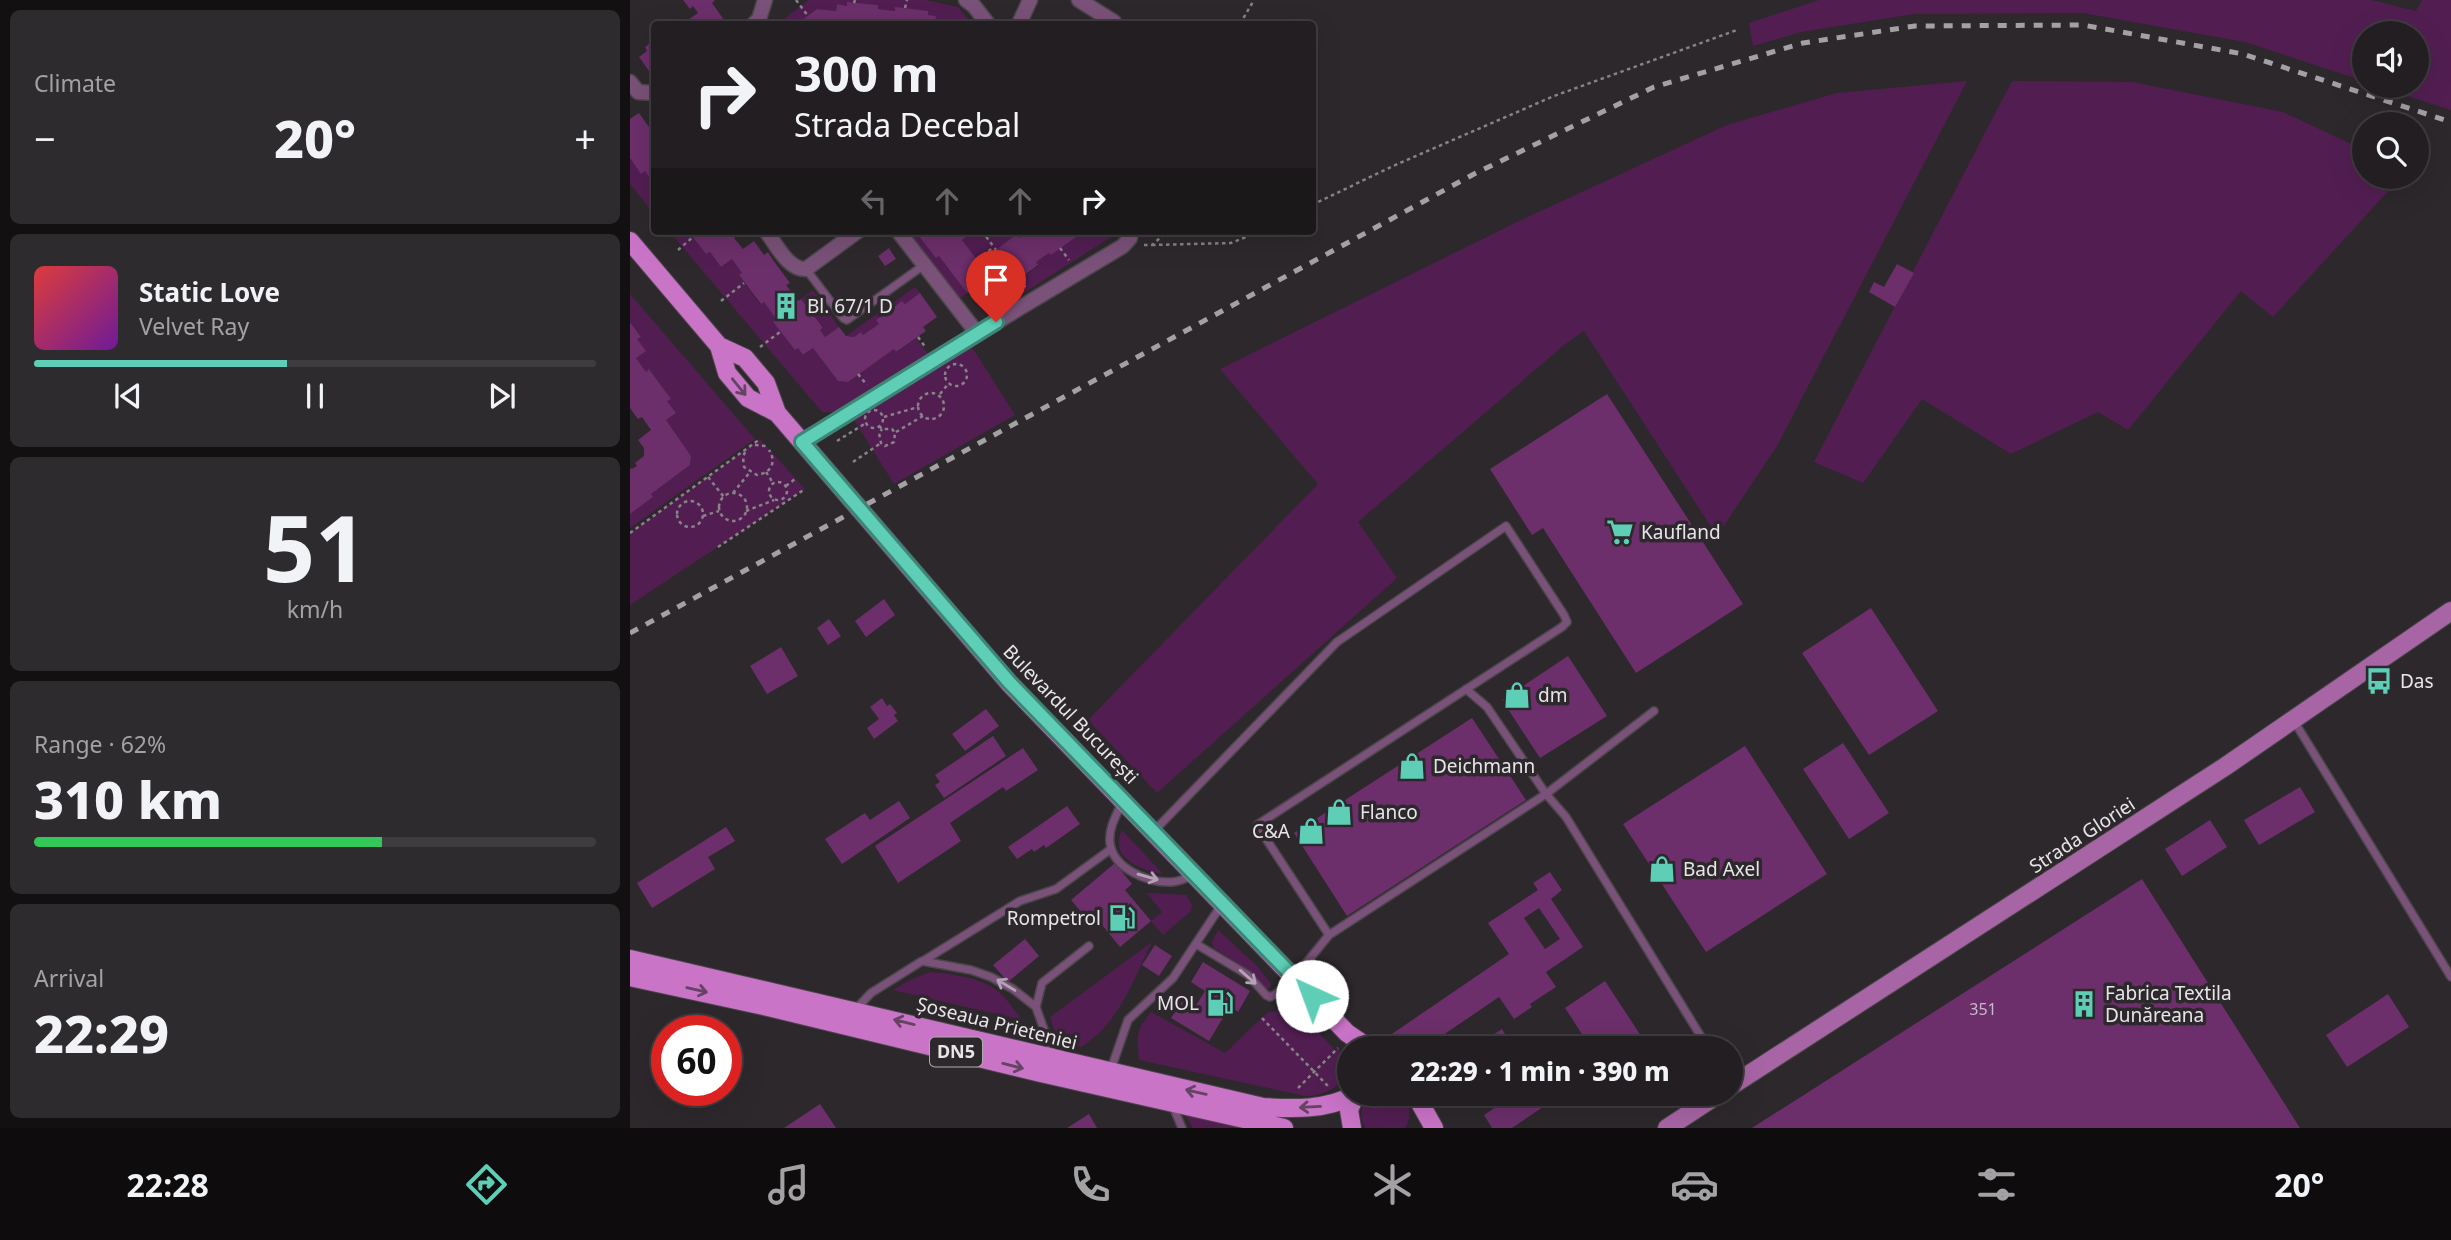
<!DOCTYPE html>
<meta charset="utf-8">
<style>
:root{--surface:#221e21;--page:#2e2b2e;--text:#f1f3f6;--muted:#a2a2a5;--line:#3f3c3f;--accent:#5eceb7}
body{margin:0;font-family:"Noto Sans",sans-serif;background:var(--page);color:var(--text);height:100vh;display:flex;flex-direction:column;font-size:26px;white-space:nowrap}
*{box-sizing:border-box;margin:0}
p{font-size:23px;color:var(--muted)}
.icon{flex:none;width:38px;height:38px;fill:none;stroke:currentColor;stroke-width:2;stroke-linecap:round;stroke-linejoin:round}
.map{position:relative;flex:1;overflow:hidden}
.details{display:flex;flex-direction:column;gap:10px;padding:10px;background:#131012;width:630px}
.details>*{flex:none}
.banner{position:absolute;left:21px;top:21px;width:665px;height:214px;border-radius:7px;box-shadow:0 7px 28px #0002,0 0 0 2px var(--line);background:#221e21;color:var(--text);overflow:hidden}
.buttons{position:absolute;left:1722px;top:21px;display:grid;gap:14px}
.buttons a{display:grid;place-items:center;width:77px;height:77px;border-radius:50%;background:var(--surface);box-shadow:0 7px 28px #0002,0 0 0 2px var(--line);font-size:35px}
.speed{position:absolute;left:21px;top:1015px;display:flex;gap:14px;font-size:35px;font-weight:700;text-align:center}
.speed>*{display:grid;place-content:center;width:91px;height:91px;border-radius:50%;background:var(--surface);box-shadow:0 7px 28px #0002,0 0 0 2px var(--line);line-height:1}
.speed .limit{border:10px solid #d22;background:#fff;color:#111}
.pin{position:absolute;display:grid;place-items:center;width:60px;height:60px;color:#fff;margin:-72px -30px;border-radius:50% 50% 50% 0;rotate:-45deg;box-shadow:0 0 7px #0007}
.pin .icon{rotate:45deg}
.me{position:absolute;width:77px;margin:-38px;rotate:317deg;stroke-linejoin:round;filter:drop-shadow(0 0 5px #0008)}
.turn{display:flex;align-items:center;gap:24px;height:147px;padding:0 28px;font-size:32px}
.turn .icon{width:91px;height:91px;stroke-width:2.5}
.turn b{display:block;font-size:49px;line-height:60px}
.lanes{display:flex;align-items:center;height:66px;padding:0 28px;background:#0003;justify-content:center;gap:35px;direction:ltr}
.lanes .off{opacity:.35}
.big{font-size:52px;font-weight:800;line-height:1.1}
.details .tile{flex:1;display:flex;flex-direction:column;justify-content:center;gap:10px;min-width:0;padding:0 24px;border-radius:10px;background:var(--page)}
.details .dial{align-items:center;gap:0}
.dial b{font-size:91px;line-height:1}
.song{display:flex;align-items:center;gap:21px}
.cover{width:84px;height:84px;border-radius:10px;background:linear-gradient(135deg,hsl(0 70% 55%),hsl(280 70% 35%))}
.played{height:7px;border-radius:4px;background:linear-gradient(90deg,var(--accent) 45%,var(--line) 45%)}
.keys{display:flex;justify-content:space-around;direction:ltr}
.heat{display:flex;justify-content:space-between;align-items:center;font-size:38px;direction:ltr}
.charge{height:10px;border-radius:5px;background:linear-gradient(90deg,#34c759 62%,var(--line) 0)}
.trip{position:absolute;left:707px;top:1036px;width:406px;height:70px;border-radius:35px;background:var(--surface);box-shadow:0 7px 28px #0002,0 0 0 2px var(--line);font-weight:800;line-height:70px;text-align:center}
.tabs{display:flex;height:112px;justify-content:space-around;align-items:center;background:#0e0c0d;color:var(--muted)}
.tabs .icon{width:49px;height:49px}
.tabs .active{color:var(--accent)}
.tabs b{font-size:32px;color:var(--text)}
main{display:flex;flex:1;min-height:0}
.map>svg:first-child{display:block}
</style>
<main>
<section class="details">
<div class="tile"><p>Climate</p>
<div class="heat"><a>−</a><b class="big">20°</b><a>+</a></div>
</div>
<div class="tile">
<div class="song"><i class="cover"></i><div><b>Static Love</b><p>Velvet Ray</p></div></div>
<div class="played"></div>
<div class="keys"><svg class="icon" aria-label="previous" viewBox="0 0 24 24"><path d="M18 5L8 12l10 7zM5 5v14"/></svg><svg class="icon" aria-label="pause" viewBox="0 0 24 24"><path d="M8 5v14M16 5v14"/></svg><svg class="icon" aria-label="next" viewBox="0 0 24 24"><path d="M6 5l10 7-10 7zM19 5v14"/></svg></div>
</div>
<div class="tile dial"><b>51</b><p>km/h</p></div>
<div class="tile"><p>Range · 62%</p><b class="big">310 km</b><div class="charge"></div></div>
<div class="tile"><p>Arrival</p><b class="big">22:29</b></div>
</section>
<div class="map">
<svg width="1821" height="1128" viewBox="0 0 1821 1128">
<rect width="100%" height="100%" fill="#2d282c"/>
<!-- green -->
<path fill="#521e52" d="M179 0H296L328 7 342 24H305L306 16 298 15V11L265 8V11L248 9V5L218 2 217 6 207 4 206 11 187 9 167 24H147Z
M1189 0H1741L1786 11 1792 0H1821V110L1747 86H1787V33H1734V81L1615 42 1453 13 1284 14 1171 32 1123 46 1119 23Z
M1337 81 1147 446 1087 536 954 331 934 345 728 522 767 578 527 793 458 720 688 484 590 369 889 221 1097 125 1207 93Z
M1382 81 1502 82 1653 112 1734 150V177H1771L1643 317 1611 291 1498 430 1468 412 1381 454 1292 399 1233 483 1184 462Z
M0 158 11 173 15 171 24 184V214L0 184Z
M39 231H58L76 254 80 252 91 267 102 259 112 273 109 276 130 304 134 302 146 319 143 322 165 350 168 348 174 355 183 348 208 381 218 382 264 349 267 352 286 338 298 354 205 412H192Z
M276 231H287L306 258 309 256 337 293 332 297 325 295Z
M331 231H399L352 266 332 240 336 237Z
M447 231H484L481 237 384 299 380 301 369 289 376 284 379 287 408 266 406 262 419 253 421 255 449 235Z
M285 287 290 293 275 304 272 301 246 320 249 324 233 335 231 332 224 337 216 336Z
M183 290 209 327 195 337 190 330 193 328 171 299Z
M0 294 125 439 0 528V514L23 497 21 494 60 465 61 456 36 420 45 413 37 401 40 398 20 370 16 372 6 358 7 339 11 336 0 322Z
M342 347 385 415 264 484 224 420Z
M130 439 175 489 0 605V533Z
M492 830 533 874C512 870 478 859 492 830Z
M517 893 556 895 562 905 560 912 533 935 521 921 532 912Z
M588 930 627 966 641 984 639 989 635 988 622 972 584 948 582 942Z
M522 942C502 982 490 1022 451 1047L428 1040 420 1017Z
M300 972C321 974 349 977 366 990 376 997 384 1010 392 1020L263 990 280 980Z
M656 1008 666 1009 705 1050 708 1048C727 1076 704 1096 675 1096L509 1060C507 1036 505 1031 521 1012L595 1053 637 1013Z
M742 1094H770C780 1105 783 1115 775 1128H735C729 1115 730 1103 742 1094Z
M553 1111 629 1128H563Z"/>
<!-- building -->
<path fill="#6c2f6b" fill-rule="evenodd" d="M53 0H85L82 3 97 24H52L68 13 63 6 60 9Z
M217 2 248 5V9L265 11V7L298 11V15L306 16 305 24H167L187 9 206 11 207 4 217 6Z
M24 40V78L9 57 17 51 15 47Z
M9 113 19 127 22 124 24 127V184L15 171 11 174 0 158V119Z
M58 231H105L108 235 104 238 113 249 124 241 134 255 138 252 143 260 160 283 156 285 168 301 171 299 193 328 190 330 195 337 209 327 216 336 224 337 231 332 233 335 249 324 246 320 272 301 275 304 290 293 307 317 293 327 296 331 266 352 264 349 218 382 208 381 183 348 173 355 168 348 165 350 143 322 146 319 134 302 131 304 109 275 112 273 102 259 91 267 80 252 76 254Z
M285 231H331L336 237 332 240 352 266 359 261 356 257 386 235 389 238 399 231H446L449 235 421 255 419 253 406 262 408 265 378 287 376 284 369 289 359 276 337 293 309 256 306 258Z
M259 248 266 259 255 266 248 256Z
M1267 264 1284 273 1265 307 1239 292 1244 282 1254 287Z
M0 322 11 337 7 339 16 351 6 358 16 372 19 369 41 399 37 401 46 413 36 420 61 456 60 465 21 494 23 497 0 514V468L2 469 7 466 5 463 14 456V448L8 440 21 430 12 417 8 419 0 408Z
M977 394 1113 604 1006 673 913 528 902 535 860 469Z
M254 599 265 615 236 637 225 621Z
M1241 608 1308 711 1239 755 1172 653Z
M199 619 211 636 198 645 187 628Z
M151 647 168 676 137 694 120 666Z
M938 656 977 716 910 758 872 700Z
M252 698 257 706 260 704 267 713 264 715 268 721 244 739 237 728 249 719 240 707Z
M356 709 369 726 335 751 322 734Z
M842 718 896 800 717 916 664 833Z
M363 736 376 756 314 798 305 785 310 782 305 775Z
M1213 743 1259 813 1219 839 1173 769Z
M1115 746 1197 874 1076 952 993 824Z
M393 748 408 770 376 791 373 787 320 823 331 841 268 883 245 846Z
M1670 787 1685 812 1629 845 1614 820Z
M269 801 280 818 212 864 195 839 235 813 240 820Z
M437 806 450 824 416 848 414 845 404 852 402 849 387 859 378 847Z
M1580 820 1597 847 1552 876 1535 849Z
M96 827 105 841 78 857 85 869 22 908 7 883Z
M485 863 502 884 495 890 521 921 490 947 464 915 458 920 441 900Z
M920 872 932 890 921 899 953 947 916 972 926 987 900 1004 902 1007 884 1019 869 997 794 1048H764L756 1038 879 954 858 923 908 890 903 883ZM909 908 930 939 915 949 894 918Z
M1512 879 1670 1128H1122Z
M395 939 409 956 378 982 363 965Z
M525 945 542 956 529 976 512 965Z
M573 962 620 991 608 1012 600 1006 579 1041 541 1018 553 1000 565 1007 575 991 561 982Z
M975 981 1019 1048H961L935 1008Z
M1758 994 1779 1027 1717 1067 1696 1035Z
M872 1029 878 1039 882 1036 889 1048H842Z
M885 1094H904L913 1107 882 1128H862L854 1115Z
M190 1104 206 1128H154Z
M459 1114 467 1128H437Z"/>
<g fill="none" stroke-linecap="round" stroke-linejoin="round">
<defs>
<path id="service" d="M176 269 213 318 217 320 294 265
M1024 711 916 794 936 817 1078 1048
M1664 721 1821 977
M493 801C487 814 478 828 480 843 483 869 519 883 541 882 548 882 556 878 562 876
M524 831 707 642 876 526 934 615 937 622 932 627 627 825 699 935
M566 944 618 975 636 995 640 997 646 994 664 978 699 935 916 794 857 707 836 689
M293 961 390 901 426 889 481 849
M406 1007 412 983 459 946
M225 1010 241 993 292 961 341 970 361 977 383 989 406 1007 423 1055
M480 1072 498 1020 543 978 592 904
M542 1104 552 1128"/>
<path id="minor" d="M336 0 344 6 358 24
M449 0 484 22
M124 24 129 19 135 0
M389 24 400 0
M0 82 8 92 24 93
M136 231C146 244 158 270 176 269L228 231
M268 231 347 333
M172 442 313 354 493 246 500 238 501 231"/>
<path id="secondary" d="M1101 1086 1596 766 1821 611
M1037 1128 1089 1094"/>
<path id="primary" d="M0 241 89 346 97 373 118 398 147 413
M89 346 115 358 136 383 147 413 379 683 717 1033 739 1048
M0 959 633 1107C664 1109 696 1110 724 1095
M0 977 138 1007 411 1073 654 1128
M785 1094 804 1128
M722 1128 719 1110 726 1094"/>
</defs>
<!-- service casing -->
<use href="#service" stroke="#4b464a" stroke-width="10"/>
<!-- minor casing -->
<use href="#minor" stroke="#4b464a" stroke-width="17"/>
<!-- secondary casing -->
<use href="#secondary" stroke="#4b464a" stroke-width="20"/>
<!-- primary casing -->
<use href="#primary" stroke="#4b464a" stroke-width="20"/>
<!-- path -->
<path stroke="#888387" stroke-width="2.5" stroke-dasharray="3.5 3.5" stroke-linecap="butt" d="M166 0 178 16
M224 3 225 0
M275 8 277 0
M610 24 624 0
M682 205 763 166 924 96 1107 30
M352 231 366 250
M514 245H522L538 231
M522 245 601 243 631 231
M430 248 439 260
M48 250 63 237
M347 259 364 247
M389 279 396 288
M91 301 114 283
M288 337 296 348
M130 347 150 332
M315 375a11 11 0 1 1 22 0a11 11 0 1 1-22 0Z
M228 374 237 385
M288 406a13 13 0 1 1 26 0a13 13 0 1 1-26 0Z
M310 394 319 383
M235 419a9 9 0 1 1 18 0a9 9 0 1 1-18 0Z
M254 417 288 407
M249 426 252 429H262L265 433 264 442 255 446 251 443 249 433 252 429
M266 432 293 416
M207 441 236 423
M125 445 136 446
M115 452 113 457 114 467 127 475C141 473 147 462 139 450
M223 462 251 443
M136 472 143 483
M78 477 94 497
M139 491a9 9 0 1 1 18 0a9 9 0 1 1-18 0Z
M156 486 165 479
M103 493 120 472
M89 507a14 14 0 1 1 28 0a14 14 0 1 1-28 0Z
M47 514a13 13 0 1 1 26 0a13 13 0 1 1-26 0Z
M116 511 144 500
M73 516 89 511
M0 533 130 439
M88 547 175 489
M632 1018 698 1086
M668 1088 708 1048"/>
<!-- service -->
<use href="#service" stroke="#7a5179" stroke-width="7"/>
<!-- minor -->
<use href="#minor" stroke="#7a5179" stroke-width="14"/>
<!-- secondary -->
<use href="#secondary" stroke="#a865a6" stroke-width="18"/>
<!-- primary -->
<use href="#primary" stroke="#ca74c8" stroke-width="18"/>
<!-- rail -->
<path stroke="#a4a1a4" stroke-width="5" stroke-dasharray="9 9" stroke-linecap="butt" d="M0 633 844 174 1024 87 1173 43 1285 26 1453 25 1613 54 1821 122"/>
</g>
<!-- one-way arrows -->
<defs><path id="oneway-shaft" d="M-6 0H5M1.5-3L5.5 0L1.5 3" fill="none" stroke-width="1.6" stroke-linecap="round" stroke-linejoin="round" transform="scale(1.75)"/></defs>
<g stroke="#644363">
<use href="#oneway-shaft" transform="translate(109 387) rotate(51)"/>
<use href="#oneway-shaft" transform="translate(67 990) rotate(13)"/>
<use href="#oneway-shaft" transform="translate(274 1022) rotate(-166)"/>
<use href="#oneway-shaft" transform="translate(383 1066) rotate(14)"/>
<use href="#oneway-shaft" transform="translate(566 1092) rotate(-167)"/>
<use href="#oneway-shaft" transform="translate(680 1107) rotate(177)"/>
</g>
<g stroke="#b6a2b6">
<use href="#oneway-shaft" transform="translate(518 877) rotate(16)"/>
<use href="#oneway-shaft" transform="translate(618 977) rotate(41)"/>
<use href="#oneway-shaft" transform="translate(376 985) rotate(-149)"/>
</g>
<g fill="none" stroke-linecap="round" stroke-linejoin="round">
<defs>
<path id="route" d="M366 322 172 442 379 682 682 996"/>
</defs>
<!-- route casing -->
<use href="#route" stroke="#3d8677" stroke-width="18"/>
<!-- route -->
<use href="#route" stroke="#5eceb7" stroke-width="12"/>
</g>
<!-- icons -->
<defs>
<symbol id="building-bare" viewBox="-9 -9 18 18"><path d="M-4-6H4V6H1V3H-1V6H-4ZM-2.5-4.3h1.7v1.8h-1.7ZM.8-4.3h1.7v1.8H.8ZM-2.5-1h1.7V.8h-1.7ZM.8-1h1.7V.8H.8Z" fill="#5eceb7" stroke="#2d282c" stroke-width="2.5" paint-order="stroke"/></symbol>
<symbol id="supermarket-bare" viewBox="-9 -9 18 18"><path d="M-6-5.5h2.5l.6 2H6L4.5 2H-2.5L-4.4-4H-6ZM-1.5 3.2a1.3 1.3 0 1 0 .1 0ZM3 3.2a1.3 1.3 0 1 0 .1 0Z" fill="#5eceb7" stroke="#2d282c" stroke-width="2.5" paint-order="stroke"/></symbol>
<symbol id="bus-bare" viewBox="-9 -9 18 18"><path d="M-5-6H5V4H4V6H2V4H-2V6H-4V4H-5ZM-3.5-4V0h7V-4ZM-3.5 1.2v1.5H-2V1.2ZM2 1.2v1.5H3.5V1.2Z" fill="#5eceb7" stroke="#2d282c" stroke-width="2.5" paint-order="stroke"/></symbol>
<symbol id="shop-bare" viewBox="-9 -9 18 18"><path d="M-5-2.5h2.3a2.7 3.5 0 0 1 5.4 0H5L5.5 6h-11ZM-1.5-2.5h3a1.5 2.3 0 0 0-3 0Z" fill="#5eceb7" stroke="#2d282c" stroke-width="2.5" paint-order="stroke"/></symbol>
<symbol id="fuel-bare" viewBox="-9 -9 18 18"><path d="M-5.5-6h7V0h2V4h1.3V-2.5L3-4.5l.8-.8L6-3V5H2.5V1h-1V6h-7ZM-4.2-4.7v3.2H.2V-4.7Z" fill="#5eceb7" stroke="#2d282c" stroke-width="2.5" paint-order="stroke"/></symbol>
</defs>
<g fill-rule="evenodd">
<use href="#building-bare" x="137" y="287" width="38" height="38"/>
<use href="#supermarket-bare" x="971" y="513" width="38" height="38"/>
<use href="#bus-bare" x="1730" y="662" width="38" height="38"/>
<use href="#shop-bare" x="868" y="676" width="38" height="38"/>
<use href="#shop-bare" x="763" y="747" width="38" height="38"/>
<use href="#shop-bare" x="690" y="793" width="38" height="38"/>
<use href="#shop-bare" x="662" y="812" width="38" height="38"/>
<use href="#shop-bare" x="1013" y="850" width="38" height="38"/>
<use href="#fuel-bare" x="473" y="899" width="38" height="38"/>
<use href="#fuel-bare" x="571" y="984" width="38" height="38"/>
<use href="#building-bare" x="1435" y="985" width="38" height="38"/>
</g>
<g text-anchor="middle" stroke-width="7" stroke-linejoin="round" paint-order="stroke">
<!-- number labels -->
<g font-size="16" fill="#c9b8c9">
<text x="1353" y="1015">351</text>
</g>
<!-- shield labels -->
<rect fill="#2d282c" stroke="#b0acb0" stroke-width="2" x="300" y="1037.5" width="52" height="29" rx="5"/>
<g font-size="18" font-weight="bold" fill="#e8e5e8">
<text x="326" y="1058">DN5</text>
</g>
<!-- poi labels -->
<g font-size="19" fill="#e8e5e8" stroke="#2d282c" text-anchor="start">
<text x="177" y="313">Bl. 67/1 D</text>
<text x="1011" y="539">Kaufland</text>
<text x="1770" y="688">Das</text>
<text x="908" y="702">dm</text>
<text x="803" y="773">Deichmann</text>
<text x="730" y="819">Flanco</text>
<text x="660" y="838" text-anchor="end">C&amp;A</text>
<text x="1053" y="876">Bad Axel</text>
<text x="471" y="925" text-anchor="end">Rompetrol</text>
<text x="1475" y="1000">Fabrica Textila<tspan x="1475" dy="22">Dunăreana</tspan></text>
<text x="569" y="1010" text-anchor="end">MOL</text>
</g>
<!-- street labels -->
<g font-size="19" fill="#e8e5e8" stroke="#2d282c">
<text transform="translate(441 714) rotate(46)" y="7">Bulevardul București</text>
<text transform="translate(1452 835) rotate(-33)" y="7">Strada Gloriei</text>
<text transform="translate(367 1023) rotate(14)" y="7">Șoseaua Prieteniei</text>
</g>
</g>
</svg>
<div class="buttons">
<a><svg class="icon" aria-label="sound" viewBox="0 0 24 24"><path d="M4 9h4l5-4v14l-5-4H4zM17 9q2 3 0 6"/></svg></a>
<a><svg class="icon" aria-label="search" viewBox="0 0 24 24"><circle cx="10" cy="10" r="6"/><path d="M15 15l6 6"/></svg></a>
</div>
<div class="speed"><div class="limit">60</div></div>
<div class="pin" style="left:366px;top:322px;background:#d93025"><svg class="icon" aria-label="arrive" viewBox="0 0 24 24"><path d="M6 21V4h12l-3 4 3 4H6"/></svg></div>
<svg class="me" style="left:682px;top:996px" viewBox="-20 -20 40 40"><circle r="19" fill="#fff"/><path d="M0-13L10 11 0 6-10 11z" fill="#5eceb7"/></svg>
<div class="trip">22:29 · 1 min · 390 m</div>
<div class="banner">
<div class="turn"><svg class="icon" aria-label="right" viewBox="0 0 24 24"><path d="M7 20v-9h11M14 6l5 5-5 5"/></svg><div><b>300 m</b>Strada Decebal</div></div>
<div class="lanes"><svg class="icon off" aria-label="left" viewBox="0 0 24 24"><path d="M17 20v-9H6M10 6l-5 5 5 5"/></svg><svg class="icon off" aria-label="ahead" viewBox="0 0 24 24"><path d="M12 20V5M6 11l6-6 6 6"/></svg><svg class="icon off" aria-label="ahead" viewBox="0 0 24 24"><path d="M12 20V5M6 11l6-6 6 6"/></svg><svg class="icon" aria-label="right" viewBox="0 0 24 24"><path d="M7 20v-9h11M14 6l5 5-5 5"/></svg></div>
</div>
</div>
</main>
<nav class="tabs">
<b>22:28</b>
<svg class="icon active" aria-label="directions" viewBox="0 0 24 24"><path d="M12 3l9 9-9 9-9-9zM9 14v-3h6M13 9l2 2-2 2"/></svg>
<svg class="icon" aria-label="music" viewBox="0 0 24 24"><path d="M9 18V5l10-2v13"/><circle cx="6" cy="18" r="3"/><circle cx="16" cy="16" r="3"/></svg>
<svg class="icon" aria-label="phone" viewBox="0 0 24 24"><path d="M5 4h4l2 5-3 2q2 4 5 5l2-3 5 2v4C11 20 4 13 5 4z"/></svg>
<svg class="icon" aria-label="climate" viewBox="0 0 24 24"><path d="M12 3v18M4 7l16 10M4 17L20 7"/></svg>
<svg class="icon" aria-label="car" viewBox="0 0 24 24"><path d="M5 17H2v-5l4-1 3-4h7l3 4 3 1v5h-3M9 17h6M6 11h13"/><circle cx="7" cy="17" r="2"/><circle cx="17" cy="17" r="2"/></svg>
<svg class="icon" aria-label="filters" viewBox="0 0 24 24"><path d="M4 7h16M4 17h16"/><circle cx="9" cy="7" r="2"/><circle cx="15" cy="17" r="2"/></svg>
<b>20°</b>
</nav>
